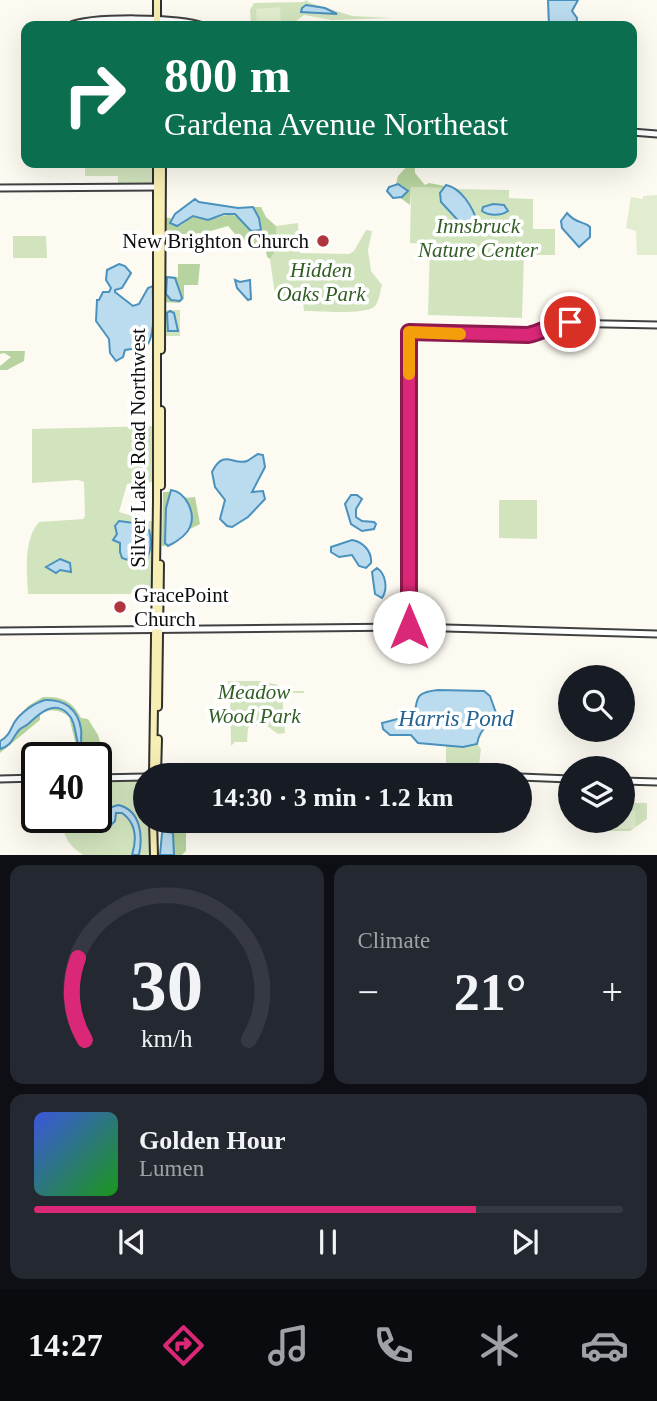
<!DOCTYPE html>
<meta charset="utf-8">
<style>
:root{--surface:#171b24;--page:#242831;--text:#f1f3f6;--muted:#9ea1a6;--line:#363941;--accent:#db2777}
body{margin:0;font-family:Georgia,serif;background:var(--page);color:var(--text);height:100vh;display:flex;flex-direction:column;font-size:26px;white-space:nowrap}
*{box-sizing:border-box;margin:0}
p{font-size:23px;color:var(--muted)}
.icon{flex:none;width:38px;height:38px;fill:none;stroke:currentColor;stroke-width:2;stroke-linecap:round;stroke-linejoin:round}
.map{position:relative;height:855px;overflow:hidden}
.panel{display:flex;flex-direction:column;gap:10px;padding:10px;background:#0d0f14;flex:1}
.panel>*{flex:none}
.guide{position:absolute;left:21px;top:21px;width:616px;height:147px;border-radius:14px;box-shadow:0 7px 28px #0002;background:#0b6e4f;color:#fff;overflow:hidden}
.controls{position:absolute;left:558px;top:665px;display:grid;gap:14px}
.controls a{display:grid;place-items:center;width:77px;height:77px;border-radius:50%;background:var(--surface);box-shadow:0 7px 28px #0002;font-size:35px}
.speed{position:absolute;left:21px;top:742px;display:flex;gap:14px;font-size:35px;font-weight:700;text-align:center}
.speed>*{display:grid;place-content:center;width:91px;height:91px;border-radius:50%;background:var(--surface);box-shadow:0 7px 28px #0002;line-height:1}
.speed .limit{border:4px solid #111;border-radius:10px;background:#fff;color:#111}
.pin{position:absolute;display:grid;place-items:center;width:60px;height:60px;color:#fff;margin:-30px;border:4px solid #fff;border-radius:50%;box-shadow:0 2px 7px #0007}
.me{position:absolute;width:77px;margin:-38px;rotate:0deg;stroke-linejoin:round;filter:drop-shadow(0 0 5px #0008)}
.turn{display:flex;align-items:center;gap:24px;height:147px;padding:0 28px;font-size:32px}
.turn .icon{width:91px;height:91px;stroke-width:2.5}
.turn b{display:block;font-size:49px;line-height:60px}
.big{font-size:52px;font-weight:600;line-height:1.1}
.panel .widget{flex:1;display:flex;flex-direction:column;justify-content:center;gap:10px;min-width:0;padding:0 24px;border-radius:14px;background:var(--page)}
.panel .dial{align-items:center;gap:0}
.dial svg{height:182px;overflow:visible;fill:none;stroke:var(--line);stroke-width:7;stroke-linecap:round;text-anchor:middle}
.dial text{fill:var(--text);stroke:none}
.song{display:flex;align-items:center;gap:21px}
.cover{width:84px;height:84px;border-radius:10px;background:linear-gradient(135deg,hsl(230 70% 55%),hsl(120 70% 35%))}
.played{height:7px;border-radius:4px;background:linear-gradient(90deg,var(--accent) 75%,var(--line) 75%)}
.keys{display:flex;justify-content:space-around;direction:ltr}
.heat{display:flex;justify-content:space-between;align-items:center;font-size:38px;direction:ltr}
.panel .tiles{flex:1;display:grid;gap:10px;grid-template-columns:1fr 1fr}
.widget:last-child{grid-column:span 2}
.trip{position:absolute;left:133px;top:763px;width:399px;height:70px;border-radius:35px;background:var(--surface);box-shadow:0 7px 28px #0002;font-weight:600;line-height:70px;text-align:center}
.menu{display:flex;height:112px;justify-content:space-around;align-items:center;background:#090b0e;color:var(--muted)}
.menu .icon{width:49px;height:49px}
.menu .current{color:var(--accent)}
.menu b{font-size:32px;color:var(--text)}
.map>svg:first-child{display:block}
</style>
<div class="map">
<svg width="657" height="855" viewBox="0 0 657 855">
<rect width="100%" height="100%" fill="#fdfbf1"/>
<!-- green -->
<path fill="#d2e4be" d="M307 0 308 2 352 16 391 18 332 20 304 15 290 26H251L250 10 254 3 303 2Z
M85 163H155L154 184 107 185 118 184V176H85Z
M446 185 456 189 509 190V198L533 199V229H555V255H524L522 318 428 315 430 244 410 243 411 187 442 188Z
M298 223 300 253 349 254 354 251 366 230 372 231 368 250 371 271 382 285C380 291 379 303 374 307 364 315 318 311 304 311L303 302H276L270 259C278 250 276 237 276 226Z
M13 236H46L47 258H13Z
M163 310H180V336H164Z
M154 426V482L127 484 119 512 153 522 152 594H28C27 572 23 540 39 522L83 519 85 516 84 482 78 480 32 483V429Z
M499 500H537V539L499 538Z
M228 681H259L279 685 280 688 286 691H304V693H282L285 733 278 734 267 726H250L248 728 247 742H235L231 746 230 695 225 688H228Z
M446 744 478 745 481 749 478 773 446 772Z
M96 780H145V821H151V855H83C61 840 69 835 56 817H96Z
M623 803H647V819L630 831H604V821H623Z"/>
<!-- forest -->
<path fill="#b7d39f" fill-rule="evenodd" d="M410 163H415V173L425 185 429 183 445 186 443 188 411 187 410 205 399 197 404 194 403 186 396 184 398 176Z
M253 207H261L266 217 276 226C276 237 278 250 270 259L267 257 265 246 246 243 240 234H235L228 226 204 233 163 235V217L171 218 170 223 181 225 193 215C199 216 205 221 211 219 232 215 231 208 247 228L261 230 259 218Z
M178 264H200L198 285H184V299L179 303 163 302V276L178 277ZM167 279 178 287 180 292 175 302 166 294Z
M0 351H25L24 361 7 370H0V366L11 357 4 353 0 354Z
M163 492H170L166 508V544L170 545 184 536 173 545 162 546Z
M195 497 200 524 190 529 192 522 185 498Z
M43 697C61 696 73 701 81 718L88 719 98 735 101 745 106 748 111 776 99 775V766L96 761 100 765V772L108 770 107 763 84 749 76 714 64 703 56 700 37 702 18 718 28 706Z
M51 707C81 712 70 740 88 758L77 749 69 717C60 709 49 708 40 715V720L0 753V749C8 747 16 737 19 730Z
M160 821H167L172 829 182 825 184 826 180 830 186 829V851L182 855H174L173 834 165 831 162 833Z"/>
<!-- pitch -->
<path fill="#e2ecce" d="M280 7 281 25 257 26 256 9Z
M657 195V255H637L636 231 626 228 631 197 643 199V196Z
M623 804H628L629 811H636L635 828 605 830V821H623Z"/>
<!-- water -->
<path fill="#bbdcef" stroke="#4a91be" stroke-width="2" d="M548 0H578L572 11 577 18 576 26H549Z
M306 5 325 8 337 14 301 12 302 8Z
M398 184 408 191 402 197 393 198 387 191 389 187Z
M446 185C461 188 473 207 477 222L473 228H465L441 202 440 193Z
M195 199 199 202 238 208 253 207 259 218 261 230 251 231 235 214H224L208 220 193 216 177 226 170 223 175 214Z
M493 204 504 205 508 211C501 216 489 216 482 211L483 207Z
M567 213C577 225 583 220 590 227V237L579 247 562 228 561 221Z
M119 264 125 266 131 273 122 288 115 290V292L133 306 139 304 148 288 153 286C152 304 157 333 146 347L125 350 123 357 116 361 110 353 109 339 96 321 97 300H99L103 292H109L111 288 106 280 107 270Z
M167 277 175 278 182 298 180 301 171 300 166 294Z
M235 280 240 282 250 280 251 299 248 300 237 288Z
M170 311 174 313 178 331H168L167 313Z
M258 454 263 455 265 467 252 492 263 491 265 499 248 517 232 527 227 526 220 519 225 500 215 487 212 472C224 448 233 466 247 461 251 459 254 456 258 454Z
M171 490C186 492 196 513 190 527 187 535 176 542 168 546L165 543 166 508Z
M351 495H357L362 499 356 509V517L362 521 374 522 376 524 374 529 362 531 351 524 345 504Z
M119 521 141 524 149 530C152 539 151 554 145 561L134 562 122 558 120 552V543L113 540 117 534 115 526Z
M352 540C363 542 372 551 371 563L366 568 359 566 352 555 339 557 331 552V547Z
M60 559 70 563 71 572 60 570 56 573 46 567Z
M377 568C386 574 388 589 382 598L375 594 372 572Z
M438 690 484 691 490 696 496 713C491 727 480 726 477 744L463 747 418 743 411 735H390L383 729 382 723 405 717 411 722C421 702 409 693 438 690Z
M45 700C64 699 78 709 81 729 82 734 80 740 82 746 86 755 98 755 105 760L107 771 100 772V765L96 758H88C71 744 80 725 67 713 53 700 39 714 28 724 26 726 22 727 19 730 12 738 13 745 0 749V741C8 737 10 731 14 723 20 713 34 703 45 700Z
M118 805C141 810 143 836 139 855H132C137 839 136 823 122 813H116L115 821 109 827 87 825 81 817 93 820 99 815 110 818 109 808Z
M165 831 173 833 174 855H160L162 833Z"/>
<g fill="none" stroke-linecap="round" stroke-linejoin="round">
<defs>
<path id="tertiary" d="M69 26C90 16 180 17 203 26
M632 132 657 134
M0 188 158 187
M409 627V333L528 335 541 332 558 323 657 325
M0 631 409 627 657 634
M309 775H448
M520 777 570 779
M96 778 145 777
M0 779 37 778
M623 781 657 782"/>
<path id="secondary" d="M157 26V0
M161 350 162 163
M161 486V410
M158 707 160 564
M153 775 157 501V163
M157 775 158 739
M153 821 154 855"/>
</defs>
<!-- tertiary casing -->
<use href="#tertiary" stroke="#414141" stroke-width="9"/>
<!-- secondary casing -->
<use href="#secondary" stroke="#303030" stroke-width="10"/>
<!-- tertiary -->
<use href="#tertiary" stroke="#fff" stroke-width="5"/>
<!-- secondary -->
<use href="#secondary" stroke="#f6eeb3" stroke-width="6"/>
</g>
<g fill="none" stroke-linecap="round" stroke-linejoin="round">
<defs>
<path id="route" d="M409 627V332L528 335C543 332 554 323 570 322"/>
</defs>
<!-- route casing -->
<use href="#route" stroke="#8e194d" stroke-width="18"/>
<!-- route -->
<use href="#route" stroke="#db2777" stroke-width="12"/>
<!-- slow -->
<path stroke="#f59e0b" stroke-width="12" d="M409 374V332L460 334"/>
</g>
<!-- markers -->
<g fill="#ae363c" stroke="#fff" stroke-width="2.5">
<circle cx="323" cy="241" r="7"/>
<circle cx="120" cy="607" r="7"/>
</g>
<g text-anchor="middle" stroke-width="7" stroke-linejoin="round" paint-order="stroke">
<!-- park labels -->
<g font-size="21" font-style="italic" fill="#325e26" stroke="#fff">
<text x="478" y="233">Innsbruck<tspan x="478" dy="24">Nature Center</tspan></text>
<text x="321" y="277">Hidden<tspan x="321" dy="24">Oaks Park</tspan></text>
<text x="254" y="699">Meadow<tspan x="254" dy="24">Wood Park</tspan></text>
</g>
<!-- poi labels -->
<g font-size="21" fill="#0e0e0e" stroke="#fff" text-anchor="end">
<text x="309" y="248">New Brighton Church</text>
<text x="134" y="602" text-anchor="start">GracePoint<tspan x="134" dy="24">Church</tspan></text>
</g>
<!-- street labels -->
<g font-size="21" fill="#0e0e0e" stroke="#fff">
<text transform="translate(138 448) rotate(-90)" y="7">Silver Lake Road Northwest</text>
</g>
<!-- water labels -->
<g font-size="23" font-style="italic" fill="#256391" stroke="#fff">
<text x="456" y="726">Harris Pond</text>
</g>
</g>
</svg>
<div class="controls">
<a><svg class="icon" aria-label="search" viewBox="0 0 24 24"><circle cx="10" cy="10" r="6"/><path d="M15 15l6 6"/></svg></a>
<a><svg class="icon" aria-label="layers" viewBox="0 0 24 24"><path d="M12 4l9 5-9 5-9-5zM3 14l9 5 9-5"/></svg></a>
</div>
<div class="speed"><div class="limit">40</div></div>
<div class="pin" style="left:570px;top:322px;background:#d93025"><svg class="icon" aria-label="arrive" viewBox="0 0 24 24"><path d="M6 21V4h12l-3 4 3 4H6"/></svg></div>
<svg class="me" style="left:409px;top:627px" viewBox="-20 -20 40 40"><circle r="19" fill="#fff"/><path d="M0-13L10 11 0 6-10 11z" fill="#db2777"/></svg>
<div class="trip">14:30 · 3 min · 1.2 km</div>
<div class="guide">
<div class="turn"><svg class="icon" aria-label="right" viewBox="0 0 24 24"><path d="M7 20v-9h11M14 6l5 5-5 5"/></svg><div><b>800 m</b>Gardena Avenue Northeast</div></div>
</div>
</div>
<section class="panel">
<div class="tiles">
<div class="widget dial"><svg viewBox="0 0 100 80">
<path d="M14 69A42 42 0 1 1 86 69"/>
<path d="M14 69A42 42 0 0 1 11 33" stroke="#db2777"/>
<text x="50" y="56" font-size="32" font-weight="700">30</text>
<text x="50" y="72" font-size="11">km/h</text>
</svg></div>
<div class="widget"><p>Climate</p>
<div class="heat"><a>−</a><b class="big">21°</b><a>+</a></div>
</div>
<div class="widget">
<div class="song"><i class="cover"></i><div><b>Golden Hour</b><p>Lumen</p></div></div>
<div class="played"></div>
<div class="keys"><svg class="icon" aria-label="previous" viewBox="0 0 24 24"><path d="M18 5L8 12l10 7zM5 5v14"/></svg><svg class="icon" aria-label="pause" viewBox="0 0 24 24"><path d="M8 5v14M16 5v14"/></svg><svg class="icon" aria-label="next" viewBox="0 0 24 24"><path d="M6 5l10 7-10 7zM19 5v14"/></svg></div>
</div>
</div>
</section>
<nav class="menu">
<b>14:27</b>
<svg class="icon current" aria-label="directions" viewBox="0 0 24 24"><path d="M12 3l9 9-9 9-9-9zM9 14v-3h6M13 9l2 2-2 2"/></svg>
<svg class="icon" aria-label="music" viewBox="0 0 24 24"><path d="M9 18V5l10-2v13"/><circle cx="6" cy="18" r="3"/><circle cx="16" cy="16" r="3"/></svg>
<svg class="icon" aria-label="phone" viewBox="0 0 24 24"><path d="M5 4h4l2 5-3 2q2 4 5 5l2-3 5 2v4C11 20 4 13 5 4z"/></svg>
<svg class="icon" aria-label="climate" viewBox="0 0 24 24"><path d="M12 3v18M4 7l16 10M4 17L20 7"/></svg>
<svg class="icon" aria-label="car" viewBox="0 0 24 24"><path d="M5 17H2v-5l4-1 3-4h7l3 4 3 1v5h-3M9 17h6M6 11h13"/><circle cx="7" cy="17" r="2"/><circle cx="17" cy="17" r="2"/></svg>
</nav>
